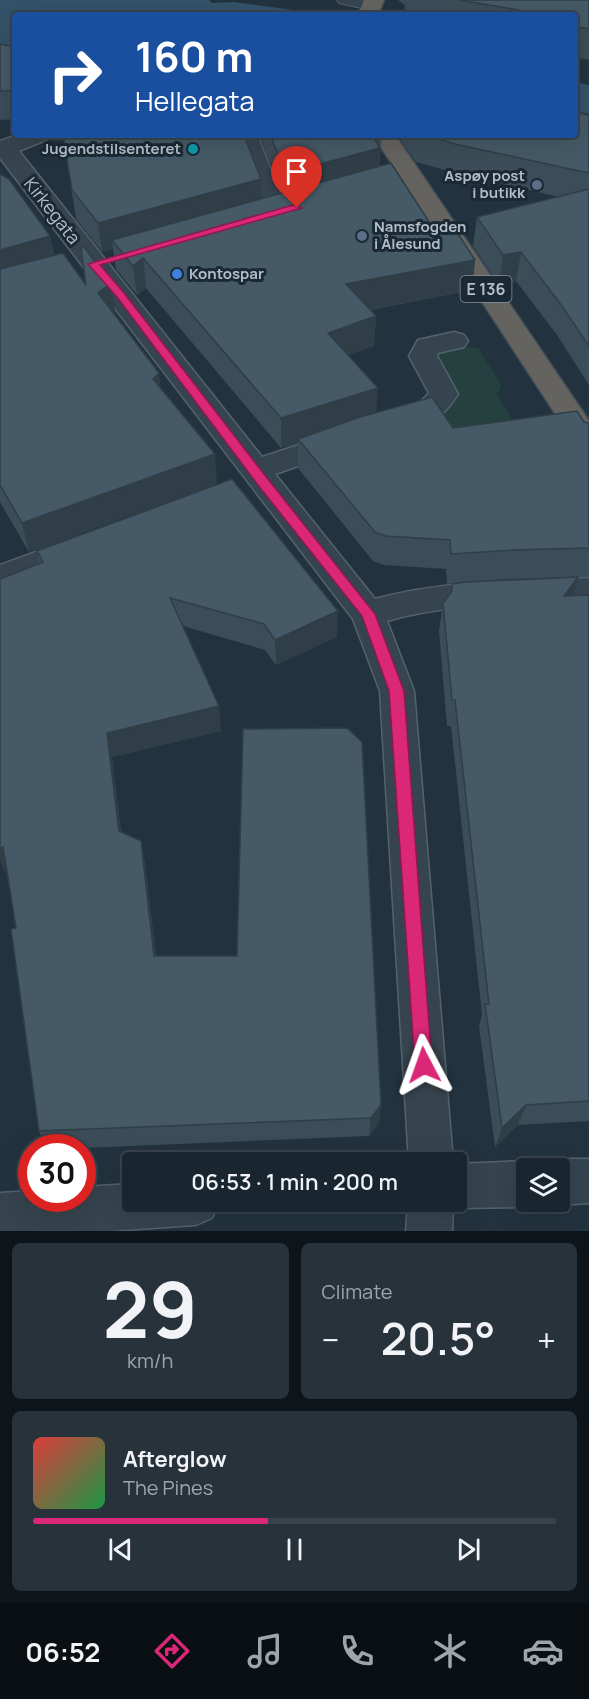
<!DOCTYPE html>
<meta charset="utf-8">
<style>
:root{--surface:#1a262f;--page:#27323b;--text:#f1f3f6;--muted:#9fa5aa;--line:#38434b;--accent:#db2777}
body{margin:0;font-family:Manrope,sans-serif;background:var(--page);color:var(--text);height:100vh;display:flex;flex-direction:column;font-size:22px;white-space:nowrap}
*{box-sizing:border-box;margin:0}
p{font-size:20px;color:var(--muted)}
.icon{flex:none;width:33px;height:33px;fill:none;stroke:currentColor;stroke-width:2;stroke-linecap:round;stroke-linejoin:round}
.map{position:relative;height:1231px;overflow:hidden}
.side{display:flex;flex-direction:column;gap:12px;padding:12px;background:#0e151a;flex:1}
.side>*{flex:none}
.hud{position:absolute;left:12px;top:12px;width:566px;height:126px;border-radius:6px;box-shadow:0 6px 24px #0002,0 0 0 2px var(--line);background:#1a4fa0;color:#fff;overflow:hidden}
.controls{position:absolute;left:516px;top:1158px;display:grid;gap:12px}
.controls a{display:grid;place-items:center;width:54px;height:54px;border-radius:6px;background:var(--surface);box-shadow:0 6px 24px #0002,0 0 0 2px var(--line);font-size:30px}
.speed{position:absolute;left:18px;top:1134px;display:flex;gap:12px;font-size:30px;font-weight:700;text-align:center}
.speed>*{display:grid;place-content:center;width:78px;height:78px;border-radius:50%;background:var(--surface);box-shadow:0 6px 24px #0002,0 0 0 2px var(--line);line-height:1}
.speed .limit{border:9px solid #d22;background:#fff;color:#111}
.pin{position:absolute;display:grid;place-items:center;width:51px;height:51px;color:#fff;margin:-62px -26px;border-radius:50% 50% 50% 0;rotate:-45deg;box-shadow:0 0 6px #0007}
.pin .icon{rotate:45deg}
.me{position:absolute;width:66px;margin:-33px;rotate:356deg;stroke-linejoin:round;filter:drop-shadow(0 0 4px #0008)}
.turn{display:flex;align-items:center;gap:21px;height:126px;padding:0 24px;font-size:27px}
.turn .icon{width:78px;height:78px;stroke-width:2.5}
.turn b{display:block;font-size:42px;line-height:51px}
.big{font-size:45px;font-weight:600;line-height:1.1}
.side .card{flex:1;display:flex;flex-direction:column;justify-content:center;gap:9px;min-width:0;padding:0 21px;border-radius:9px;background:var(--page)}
.side .dial{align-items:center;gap:0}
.dial b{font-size:78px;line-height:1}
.song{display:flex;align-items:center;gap:18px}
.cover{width:72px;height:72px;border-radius:9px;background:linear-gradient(135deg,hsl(0 70% 55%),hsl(140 70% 35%))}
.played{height:6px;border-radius:3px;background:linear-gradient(90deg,var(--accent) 45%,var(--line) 45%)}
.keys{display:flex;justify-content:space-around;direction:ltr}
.heat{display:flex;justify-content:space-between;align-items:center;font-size:33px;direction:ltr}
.side .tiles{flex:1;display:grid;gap:12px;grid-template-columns:1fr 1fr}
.card:last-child{grid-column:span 2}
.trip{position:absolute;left:122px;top:1152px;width:345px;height:60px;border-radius:6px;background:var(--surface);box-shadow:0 6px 24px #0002,0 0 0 2px var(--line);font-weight:600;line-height:60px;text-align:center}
.dock{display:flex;height:96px;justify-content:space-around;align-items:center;background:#0a0f13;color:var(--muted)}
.dock .icon{width:42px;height:42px}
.dock .selected{color:var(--accent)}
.dock b{font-size:27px;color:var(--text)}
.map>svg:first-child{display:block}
</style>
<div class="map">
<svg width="589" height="1231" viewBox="0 0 589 1231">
<rect width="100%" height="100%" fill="#22333f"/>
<!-- green -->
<path fill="#24403f" d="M467 347 478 348 501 384 499 392 496 393 523 438 463 453 435 421 433 358 436 353Z"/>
<!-- water -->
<path fill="#345268" d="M0 0H209L212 3 233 2 323 14 15 15V73L0 71Z
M575 82 589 85V114L575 111Z"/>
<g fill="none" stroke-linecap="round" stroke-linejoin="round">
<defs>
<path id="service" d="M337 0H360L375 3 377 6 371 10 339 3Z"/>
<path id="pedestrian" d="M237 135H257L288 213 285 218 277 220 269 218 266 213Z"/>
<path id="minor" d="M18 135H49L46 140 19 151 262 457 341 431 351 434 356 441 351 448 275 474 375 599C445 580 517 581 589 578V602C522 605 452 602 387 621L414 691 453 1162H409L380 691 353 619 0 158V141Z
M454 332 464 335 468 341 464 347 438 353 437 356 458 394C444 417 417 439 389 431L385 424 389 417 414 409 429 393 409 356 418 340Z
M80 536 91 540 96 548 91 556 0 590V565Z
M560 1159H589V1203L560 1205 553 1202H560V1168H543Z
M526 1161 542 1168H526V1202H538L526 1207 453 1208 452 1231H406L408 1202H456V1164Z
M132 1184V1202H219L212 1218 196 1225 109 1231H0V1193L32 1191V1198H82V1187Z"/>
<path id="trunk" d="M364 0H384L378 15H358Z
M373 135H395L589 421V453L579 450Z"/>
</defs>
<!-- service casing -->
<use href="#service" stroke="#54626d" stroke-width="2"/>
<!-- pedestrian casing -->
<use href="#pedestrian" stroke="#54626d" stroke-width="3"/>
<!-- minor casing -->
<use href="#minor" stroke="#54626d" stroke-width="3"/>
<!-- trunk casing -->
<use href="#trunk" stroke="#414f5a" stroke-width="3"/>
<!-- service -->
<use href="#service" fill="#36444f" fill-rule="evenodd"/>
<!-- pedestrian -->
<use href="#pedestrian" fill="#36444f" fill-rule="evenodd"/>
<!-- minor -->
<use href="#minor" fill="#36444f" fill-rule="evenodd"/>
<!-- trunk -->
<use href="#trunk" fill="#656360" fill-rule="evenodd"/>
</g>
<!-- wall -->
<path fill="#3b4d58" d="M398 0H589V60L574 57V15H404L405 5Z
M0 44 15 47V119L0 120Z
M589 115V385L557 335 516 281 499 285 473 246 477 217 559 197 452 172 416 162 397 135H574Z
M63 135 261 179 262 199 282 193 259 135H382L379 167 433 228 475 260 472 290 370 310 376 316 374 346 348 355 376 413 453 428 584 422 589 423V577H578L573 596 589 595V1121L518 1125 495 1147 479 1026 482 1015 451 726H447L439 631 443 603 451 594 452 584 573 578 508 579 447 584 446 569 384 565 373 561 298 468V443L281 448 146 288 137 295 116 269 113 249 102 252 76 219Z
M0 174 50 236 54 255 86 285 111 283 115 312 114 313 159 373 160 388 217 484 29 552 0 502Z
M37 551 337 637 276 665 265 650 183 626 221 731 112 757 121 832 141 841 145 864 156 956 379 1123 369 1136 82 1148H46L39 1131 16 928 7 871H4L0 859V579L39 564Z"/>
<!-- shaded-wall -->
<path fill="#303e47" d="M380 148 379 177 286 202V173Z
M261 179 262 209 112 240 113 249 102 252 98 223Z
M50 236 55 265 0 281V250Z
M521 252 516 281 499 285 503 255Z
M143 258 146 288 137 295 133 266Z
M475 260 472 290 345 314 346 284Z
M111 283 115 312 103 322 98 293Z
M376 316 374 346 327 363 328 333Z
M159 373 162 403 153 379Z
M378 388 376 418 298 439V443L281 448V418Z
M215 454 217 484 29 552 22 523Z
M578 577 571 605 564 596Z
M338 611 337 637 276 665 275 640Z
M219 706 221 731 112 757 123 855 119 831 107 733Z
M141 841 145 864 158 977 154 956Z
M3 847 11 870 4 871 0 859V848Z
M381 1105 379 1123 369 1136 371 1118Z
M526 1105 518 1125 495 1147 502 1128Z"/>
<!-- building -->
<path fill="#455966" stroke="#303e47" stroke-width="1.5" d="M459 0H589V29L574 26V15H548Z
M0 44 15 47V90L0 91Z
M574 112 589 115V173L455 144 425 135H574Z
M63 135H244L261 179 98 223 72 190Z
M270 135H372L380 148 286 173Z
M391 163 433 228 451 223 475 260 346 284 376 316 328 333 378 388 281 418 143 258 133 266 112 240Z
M0 174 9 179 50 236 0 250Z
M589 189V346L562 306 521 252 503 255 477 217Z
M84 247 111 283 98 293 159 373 153 379 215 454 22 523 0 485V269L63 253 86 285 81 248Z
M432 397 453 428 577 411 584 422 589 423V548L513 550 451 554 450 540 386 536 375 532 298 439 360 417Z
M232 479 338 611 275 640 264 624 170 598 219 706 107 733 119 831 141 841 154 956H237L243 729 347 728 362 742 381 1105 371 1118 39 1131 11 929 16 928 3 847 0 848V579L43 562 37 551Z
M578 577 564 596 589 595V1101L526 1105 502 1128 485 1004H489L455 700H452L443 603 452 591V584L466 582Z"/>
<!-- route -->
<path fill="#db2777" stroke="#8e194d" stroke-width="1.5" d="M293 205 302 208 100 265 124 293 267 478 375 614 404 691 432 1065 430 1071 424 1073 417 1071 415 1065 389 691 362 616 258 485 117 297 88 264Z"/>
<!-- markers -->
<circle fill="#0f9aa8" stroke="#1b2934" stroke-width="2" cx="193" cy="149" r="6"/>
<g fill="#5c6f8a" stroke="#1b2934" stroke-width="2">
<circle cx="537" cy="185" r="6"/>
<circle cx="362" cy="236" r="6"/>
</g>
<circle fill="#3f7fe0" stroke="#1b2934" stroke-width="2" cx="177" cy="274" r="6"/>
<g text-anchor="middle" stroke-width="6" stroke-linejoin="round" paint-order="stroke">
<!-- far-poi labels -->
<g font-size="15" font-weight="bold" fill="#b2bfca" stroke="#1b2934" text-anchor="end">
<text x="181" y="154">Jugendstilsenteret</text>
<text x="525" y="181">Aspøy post<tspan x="525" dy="17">i butikk</tspan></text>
<text x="374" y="232" text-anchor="start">Namsfogden<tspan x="374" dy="17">i Ålesund</tspan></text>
<text x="189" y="279" text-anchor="start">Kontospar</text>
</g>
<!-- shield labels -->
<rect fill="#1b2934" stroke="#85929d" stroke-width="1.5" x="460.5" y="276" width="51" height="26" rx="4.5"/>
<g font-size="16" font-weight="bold" fill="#b2bfca">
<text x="486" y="295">E 136</text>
</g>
<!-- street labels -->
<g font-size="18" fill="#b2bfca" stroke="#1b2934">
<text transform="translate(52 211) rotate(52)" y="6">Kirkegata</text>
</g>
</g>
</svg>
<div class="controls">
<a><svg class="icon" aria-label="layers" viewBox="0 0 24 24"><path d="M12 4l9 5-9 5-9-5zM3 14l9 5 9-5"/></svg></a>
</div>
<div class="speed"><div class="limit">30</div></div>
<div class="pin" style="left:297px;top:208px;background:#d93025"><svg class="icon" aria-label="arrive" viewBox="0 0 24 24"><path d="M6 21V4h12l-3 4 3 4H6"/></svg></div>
<svg class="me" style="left:424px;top:1065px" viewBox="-20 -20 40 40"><path d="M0-17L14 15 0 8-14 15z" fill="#db2777" stroke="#fff" stroke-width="4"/></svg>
<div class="trip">06:53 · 1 min · 200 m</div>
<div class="hud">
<div class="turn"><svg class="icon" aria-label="right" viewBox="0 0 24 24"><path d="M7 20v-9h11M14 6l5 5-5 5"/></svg><div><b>160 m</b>Hellegata</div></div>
</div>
</div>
<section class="side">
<div class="tiles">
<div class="card dial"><b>29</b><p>km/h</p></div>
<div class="card"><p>Climate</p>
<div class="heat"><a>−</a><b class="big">20.5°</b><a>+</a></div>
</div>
<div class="card">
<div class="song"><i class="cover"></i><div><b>Afterglow</b><p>The Pines</p></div></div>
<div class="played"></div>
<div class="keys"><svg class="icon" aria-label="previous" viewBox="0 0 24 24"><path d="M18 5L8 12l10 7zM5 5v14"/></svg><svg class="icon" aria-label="pause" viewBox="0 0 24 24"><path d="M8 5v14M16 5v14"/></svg><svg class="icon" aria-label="next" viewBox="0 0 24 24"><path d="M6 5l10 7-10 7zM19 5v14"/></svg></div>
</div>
</div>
</section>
<nav class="dock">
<b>06:52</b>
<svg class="icon selected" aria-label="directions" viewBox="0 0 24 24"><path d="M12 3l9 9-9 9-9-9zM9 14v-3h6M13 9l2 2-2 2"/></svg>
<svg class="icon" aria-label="music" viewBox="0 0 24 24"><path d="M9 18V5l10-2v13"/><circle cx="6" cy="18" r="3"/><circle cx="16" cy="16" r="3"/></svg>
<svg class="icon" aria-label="phone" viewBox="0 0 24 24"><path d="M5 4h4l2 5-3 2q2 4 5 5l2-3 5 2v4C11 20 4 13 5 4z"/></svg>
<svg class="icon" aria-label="climate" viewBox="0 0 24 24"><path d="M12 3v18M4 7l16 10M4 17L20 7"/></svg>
<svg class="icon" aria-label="car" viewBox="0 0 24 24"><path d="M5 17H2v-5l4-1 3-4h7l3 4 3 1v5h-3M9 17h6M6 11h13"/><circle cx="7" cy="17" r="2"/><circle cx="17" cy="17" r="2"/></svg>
</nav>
